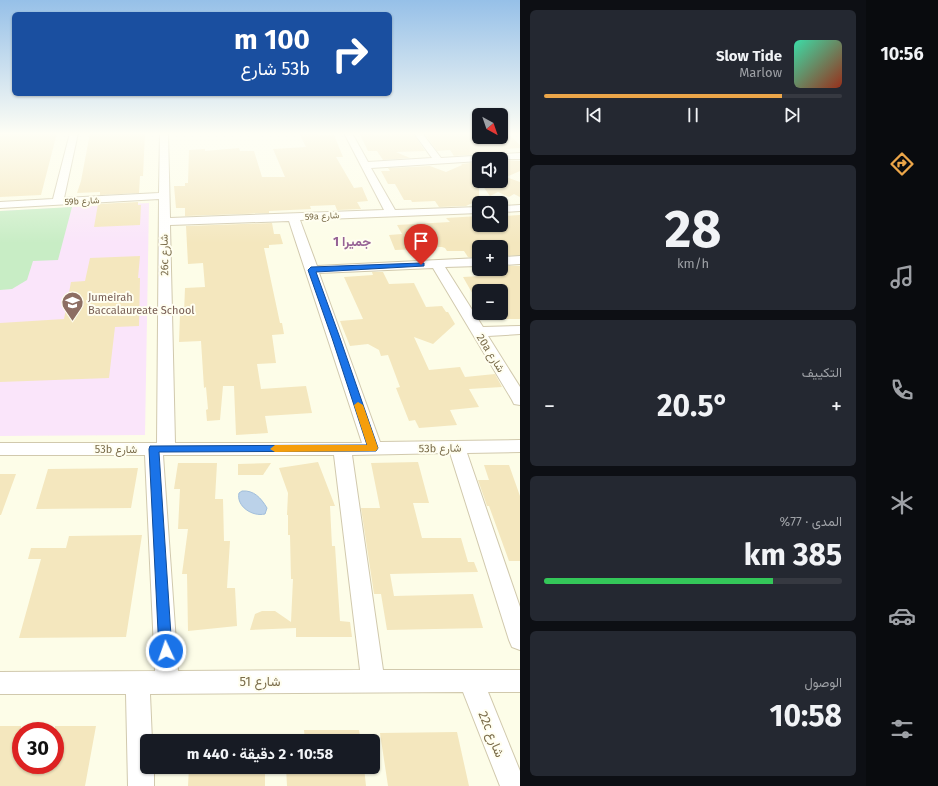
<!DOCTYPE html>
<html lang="ar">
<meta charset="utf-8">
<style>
:root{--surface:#171b24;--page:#242831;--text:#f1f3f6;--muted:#9ea1a6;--line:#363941;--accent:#eca649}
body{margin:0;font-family:"Fira Sans",Vazirmatn,sans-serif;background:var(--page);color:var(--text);direction:rtl;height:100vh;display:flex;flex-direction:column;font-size:15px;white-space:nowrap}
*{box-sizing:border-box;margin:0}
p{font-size:13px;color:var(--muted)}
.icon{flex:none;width:22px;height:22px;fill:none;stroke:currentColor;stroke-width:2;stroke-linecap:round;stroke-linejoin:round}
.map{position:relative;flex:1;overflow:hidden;direction:ltr}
.details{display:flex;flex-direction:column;gap:10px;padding:10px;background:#0d0f14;width:346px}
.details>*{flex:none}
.top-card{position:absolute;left:12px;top:12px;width:380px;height:84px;border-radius:6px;box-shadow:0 1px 3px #0004;direction:rtl;background:#1a4fa0;color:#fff;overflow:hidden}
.needle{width:26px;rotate:140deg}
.fabs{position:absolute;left:472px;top:108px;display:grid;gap:8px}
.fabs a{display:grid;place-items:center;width:36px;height:36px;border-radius:6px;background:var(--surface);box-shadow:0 1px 3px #0004;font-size:20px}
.speed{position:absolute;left:12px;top:722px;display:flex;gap:8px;font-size:20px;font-weight:700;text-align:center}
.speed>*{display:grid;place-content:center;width:52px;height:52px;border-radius:50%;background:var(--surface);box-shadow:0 1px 3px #0004;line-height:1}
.speed .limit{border:6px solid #d22;background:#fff;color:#111}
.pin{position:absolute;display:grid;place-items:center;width:34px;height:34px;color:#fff;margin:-41px -17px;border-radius:50% 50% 50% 0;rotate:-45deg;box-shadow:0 0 4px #0007}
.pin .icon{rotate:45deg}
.me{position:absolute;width:44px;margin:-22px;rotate:357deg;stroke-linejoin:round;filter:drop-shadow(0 0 3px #0008)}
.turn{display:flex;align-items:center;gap:14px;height:84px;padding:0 16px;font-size:18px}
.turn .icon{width:52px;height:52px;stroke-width:2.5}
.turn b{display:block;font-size:28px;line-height:34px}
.big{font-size:30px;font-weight:700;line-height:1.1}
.details .tile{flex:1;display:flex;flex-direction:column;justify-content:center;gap:6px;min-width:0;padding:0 14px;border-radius:6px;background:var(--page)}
.details .dial{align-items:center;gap:0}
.dial b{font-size:52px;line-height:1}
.song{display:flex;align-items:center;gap:12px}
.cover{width:48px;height:48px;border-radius:6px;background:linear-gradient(135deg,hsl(160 70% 55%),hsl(10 70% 35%))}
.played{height:4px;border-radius:2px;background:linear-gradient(90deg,var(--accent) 80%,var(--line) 80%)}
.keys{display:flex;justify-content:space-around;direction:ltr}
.heat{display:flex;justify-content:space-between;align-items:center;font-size:22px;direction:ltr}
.charge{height:6px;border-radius:3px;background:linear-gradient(90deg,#34c759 77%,var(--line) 0)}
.trip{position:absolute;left:140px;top:734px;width:240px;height:40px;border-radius:6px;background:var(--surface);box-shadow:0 1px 3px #0004;font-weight:700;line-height:40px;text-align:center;direction:rtl}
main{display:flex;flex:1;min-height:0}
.dock{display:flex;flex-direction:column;width:72px;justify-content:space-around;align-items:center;background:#090b0e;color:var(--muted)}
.dock .icon{width:28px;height:28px}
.dock .active{color:var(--accent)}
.dock b{font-size:18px;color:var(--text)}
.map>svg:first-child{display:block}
</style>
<main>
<nav class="dock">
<b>10:56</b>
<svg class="icon active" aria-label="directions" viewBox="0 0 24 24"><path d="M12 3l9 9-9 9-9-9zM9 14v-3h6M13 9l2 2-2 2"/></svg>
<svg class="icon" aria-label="music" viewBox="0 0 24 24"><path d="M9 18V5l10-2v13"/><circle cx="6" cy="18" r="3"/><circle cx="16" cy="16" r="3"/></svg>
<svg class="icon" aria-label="phone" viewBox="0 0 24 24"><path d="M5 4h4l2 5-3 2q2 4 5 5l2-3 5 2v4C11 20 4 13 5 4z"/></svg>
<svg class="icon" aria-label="climate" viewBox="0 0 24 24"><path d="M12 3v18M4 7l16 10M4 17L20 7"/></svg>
<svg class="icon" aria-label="car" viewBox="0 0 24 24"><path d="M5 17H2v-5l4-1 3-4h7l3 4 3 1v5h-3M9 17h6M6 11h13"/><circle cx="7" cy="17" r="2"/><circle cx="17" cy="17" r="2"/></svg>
<svg class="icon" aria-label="filters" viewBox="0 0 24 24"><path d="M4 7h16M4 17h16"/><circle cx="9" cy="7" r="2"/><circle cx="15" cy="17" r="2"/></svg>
</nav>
<section class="details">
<div class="tile">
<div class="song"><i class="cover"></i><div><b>Slow Tide</b><p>Marlow</p></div></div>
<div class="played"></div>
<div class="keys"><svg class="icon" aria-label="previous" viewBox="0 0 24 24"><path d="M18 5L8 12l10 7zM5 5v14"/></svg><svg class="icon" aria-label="pause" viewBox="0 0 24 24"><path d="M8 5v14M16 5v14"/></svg><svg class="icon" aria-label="next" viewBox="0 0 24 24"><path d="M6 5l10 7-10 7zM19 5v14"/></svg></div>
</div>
<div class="tile dial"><b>28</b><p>km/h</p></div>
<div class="tile"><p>التكييف</p>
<div class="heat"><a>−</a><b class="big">20.5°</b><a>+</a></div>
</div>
<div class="tile"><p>المدى · 77%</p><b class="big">385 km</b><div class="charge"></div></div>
<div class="tile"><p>الوصول</p><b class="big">10:58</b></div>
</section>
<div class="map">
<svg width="520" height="786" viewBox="0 0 520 786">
<rect width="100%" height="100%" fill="#fdfde8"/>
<!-- education -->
<path fill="#fae5fa" d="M149 203 145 435 0 436V211Z"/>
<!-- green -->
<path fill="#c8edc5" d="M72 207 58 260 33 261 27 280 12 289 0 290V211Z"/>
<!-- water -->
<path fill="#bbd2e9" stroke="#a1bedb" d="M242 491C254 490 261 498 267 508L265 514C252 517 236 506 239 493Z"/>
<!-- building -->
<path fill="#f4e7be" d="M0 133H57L41 195 0 197Z
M90 133H145L143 176H140L139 193 100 195V192L77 193 81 181Z
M299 133H318L319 135H334L343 157H336L354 188 362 187 368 201 357 202 361 209 337 210 335 205 310 206 311 209 269 211V213L185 216V208H176L174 186H185V183H188L189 150 205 149V151L239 148 240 151H254L262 177H285L273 149 306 147Z
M359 133H374L375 135 413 133 425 151 396 152 410 158 383 160 377 151H368Z
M424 133H479V139L501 138V133H508L520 145V148L506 149 510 152 454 156 450 150 437 151Z
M501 160 520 161V171L506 177 520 182V197L514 194 509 197 498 192 490 196 479 181H501Z
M479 162V200L466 206 439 207 435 201 412 202 411 200H404L395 184H388L381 171H390L388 168 430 166 446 172 462 165 461 164Z
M138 202V205H141L140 225 94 227 98 204Z
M520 215V255L501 256V247H479V257H468L464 251H447L445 248 442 247H418L419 249 395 250 389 235 402 234 397 225 450 222 446 218 479 216V225H501V216Z
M272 223 274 234H280L283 244 269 245V248H264L280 323H282L284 334 272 335 276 363 257 364 261 389 306 386 312 413 265 416 268 433 236 435 234 386H223L220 420 207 421 206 410 208 409 206 387 204 388 201 341 179 342 180 314 184 313 185 288 205 287 203 263 188 264 186 226Z
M140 256 138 278H140L139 326 115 327 109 378 0 382V323L64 319 71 282 85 281 90 258Z
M501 266H520V319H501V289L479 290V305L463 277 481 276 475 268 501 269Z
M372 272H383L389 284 414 283 426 307 442 306 446 312H448L455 324 433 344 414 337 429 370 460 367 465 377 495 374 502 387 469 389 479 407 450 410 457 425 419 428 415 420 409 421 396 388 400 387 388 355 381 356 379 350 368 344 350 346 340 321 363 319 344 277 373 275Z
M318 462 335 506H330L332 546H335L340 621 350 622 352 637H296V628L250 630 255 614 262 611H275L291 622 293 579H291L290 535H288V515H287L288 493 279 468Z
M418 462 429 503H413L422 538H461L468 562H474L478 572 390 574 394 596 473 594 483 628 387 630 381 594H374L361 508H380L371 463Z
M178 463H217L215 499H223L224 541H230L227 588H235L237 626 188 631 187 574H182L188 529H178L180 489H174Z
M271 463 263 475H238V464Z
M484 465H509L520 496V561H509L489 506H487L478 480H489Z
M138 468 131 508 36 509 48 469Z
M0 474H16L1 515H0Z
M142 535 126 637 19 638 41 559H28L31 548H66L69 536Z
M0 726H21V765H55V726H96L85 786H0Z
M304 730H359L361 741H305Z
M457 732 469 786H388L380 733Z
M189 767H265V786H188Z
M286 767H364L366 786H287Z"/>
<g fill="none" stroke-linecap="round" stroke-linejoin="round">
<defs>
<path id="minor" d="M70 133H78L64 198 159 193 160 133H168L170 218 384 210 344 133H352L368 162 432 158 414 133H422L441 158 520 153V159H479V161L371 168 395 210 479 207V213L300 220 317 266 479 258V266L445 267 483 327 520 326V334L488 336 520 387V405L514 404 512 400 433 268 319 273 380 442 520 440V452L467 453 520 607V650L512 647 509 640 450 453 352 455 383 670H520V692H488L520 771V786H500L463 692 150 694 152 741H147V767H154V786H128L126 694H0V672L155 671 145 455H0V443H157L159 199 0 208V202L53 199ZM289 221 362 443H175L170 225ZM163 455H334L360 670 178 671Z
M520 205V211L501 212V206Z
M520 256V264L501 265V257Z"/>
</defs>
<!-- minor casing -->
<use href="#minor" stroke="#d1c9ad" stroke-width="2"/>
<!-- minor -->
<use href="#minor" fill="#fff" fill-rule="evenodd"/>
</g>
<!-- sky -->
<linearGradient id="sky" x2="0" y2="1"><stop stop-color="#96c0e8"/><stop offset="0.55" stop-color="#fefef5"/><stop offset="1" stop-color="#fefef5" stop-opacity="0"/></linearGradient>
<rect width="520" height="243" fill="url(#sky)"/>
<!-- route -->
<path fill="#1a73e8" stroke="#114b97" d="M421 263H424V266L316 272 340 338 378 448 376 451 159 452 172 651 170 655 166 657 161 655 159 651 149 449 150 446 367 445 332 338 308 270 311 267Z"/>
<!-- slow -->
<path fill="#f59e0b" d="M358 402 363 405 378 448 376 451 275 452 270 449 275 445H367L354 405Z"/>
<!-- icons -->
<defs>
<symbol id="school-pin" viewBox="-11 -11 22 30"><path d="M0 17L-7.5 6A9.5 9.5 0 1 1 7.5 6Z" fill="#8d6e63" stroke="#fffef0"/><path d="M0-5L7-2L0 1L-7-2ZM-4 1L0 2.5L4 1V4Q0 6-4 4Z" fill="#fff"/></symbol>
</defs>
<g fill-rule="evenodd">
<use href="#school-pin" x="60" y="290" width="25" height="34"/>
</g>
<g text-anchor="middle" stroke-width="4" stroke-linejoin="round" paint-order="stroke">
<!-- far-street labels -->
<g font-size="9" fill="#7a6c4a" stroke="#fffef0">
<text transform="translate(82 201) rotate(-3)" y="3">59b شارع</text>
<text transform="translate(322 216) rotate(-3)" y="3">59a شارع</text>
</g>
<!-- street labels -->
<g font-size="11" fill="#7a6c4a" stroke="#fffef0">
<text transform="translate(164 255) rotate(-91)" y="4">26c شارع</text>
<text transform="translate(491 353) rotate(58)" y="4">20a شارع</text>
<text transform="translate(440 448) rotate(-1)" y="4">53b شارع</text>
<text x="116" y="453">53b شارع</text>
</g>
<!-- education labels -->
<g font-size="11" fill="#785e54" stroke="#fffef0" text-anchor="start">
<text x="88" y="301">Jumeirah<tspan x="88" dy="13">Baccalaureate School</tspan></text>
</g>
<!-- far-district labels -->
<g font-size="13" font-weight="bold" fill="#966295" stroke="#fffef0">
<text x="352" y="246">جميرا 1</text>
</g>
<!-- near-street labels -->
<g font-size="13" fill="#7a6c4a" stroke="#fffef0">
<text x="260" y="686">شارع 51</text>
<text transform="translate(492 734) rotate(68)" y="5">22c شارع</text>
</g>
</g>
</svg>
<div class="fabs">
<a><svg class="needle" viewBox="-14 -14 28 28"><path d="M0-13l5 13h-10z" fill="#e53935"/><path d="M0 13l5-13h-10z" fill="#9ea1a6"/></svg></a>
<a><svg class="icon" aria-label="sound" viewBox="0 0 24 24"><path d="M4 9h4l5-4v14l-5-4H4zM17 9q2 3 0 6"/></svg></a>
<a><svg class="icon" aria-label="search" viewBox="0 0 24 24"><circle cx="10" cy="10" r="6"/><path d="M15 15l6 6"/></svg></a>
<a>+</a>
<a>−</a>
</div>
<div class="speed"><div class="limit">30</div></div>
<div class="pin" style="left:421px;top:265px;background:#d93025"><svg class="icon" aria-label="arrive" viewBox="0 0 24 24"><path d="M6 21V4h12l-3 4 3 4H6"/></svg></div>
<svg class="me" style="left:166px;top:651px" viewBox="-20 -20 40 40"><circle r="17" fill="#1a73e8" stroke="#fff" stroke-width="3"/><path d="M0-11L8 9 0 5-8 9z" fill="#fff"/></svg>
<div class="trip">10:58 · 2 دقيقة · 440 m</div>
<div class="top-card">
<div class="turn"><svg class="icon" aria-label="right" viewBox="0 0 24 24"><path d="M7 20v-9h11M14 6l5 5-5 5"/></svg><div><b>100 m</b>53b شارع</div></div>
</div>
</div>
</main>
